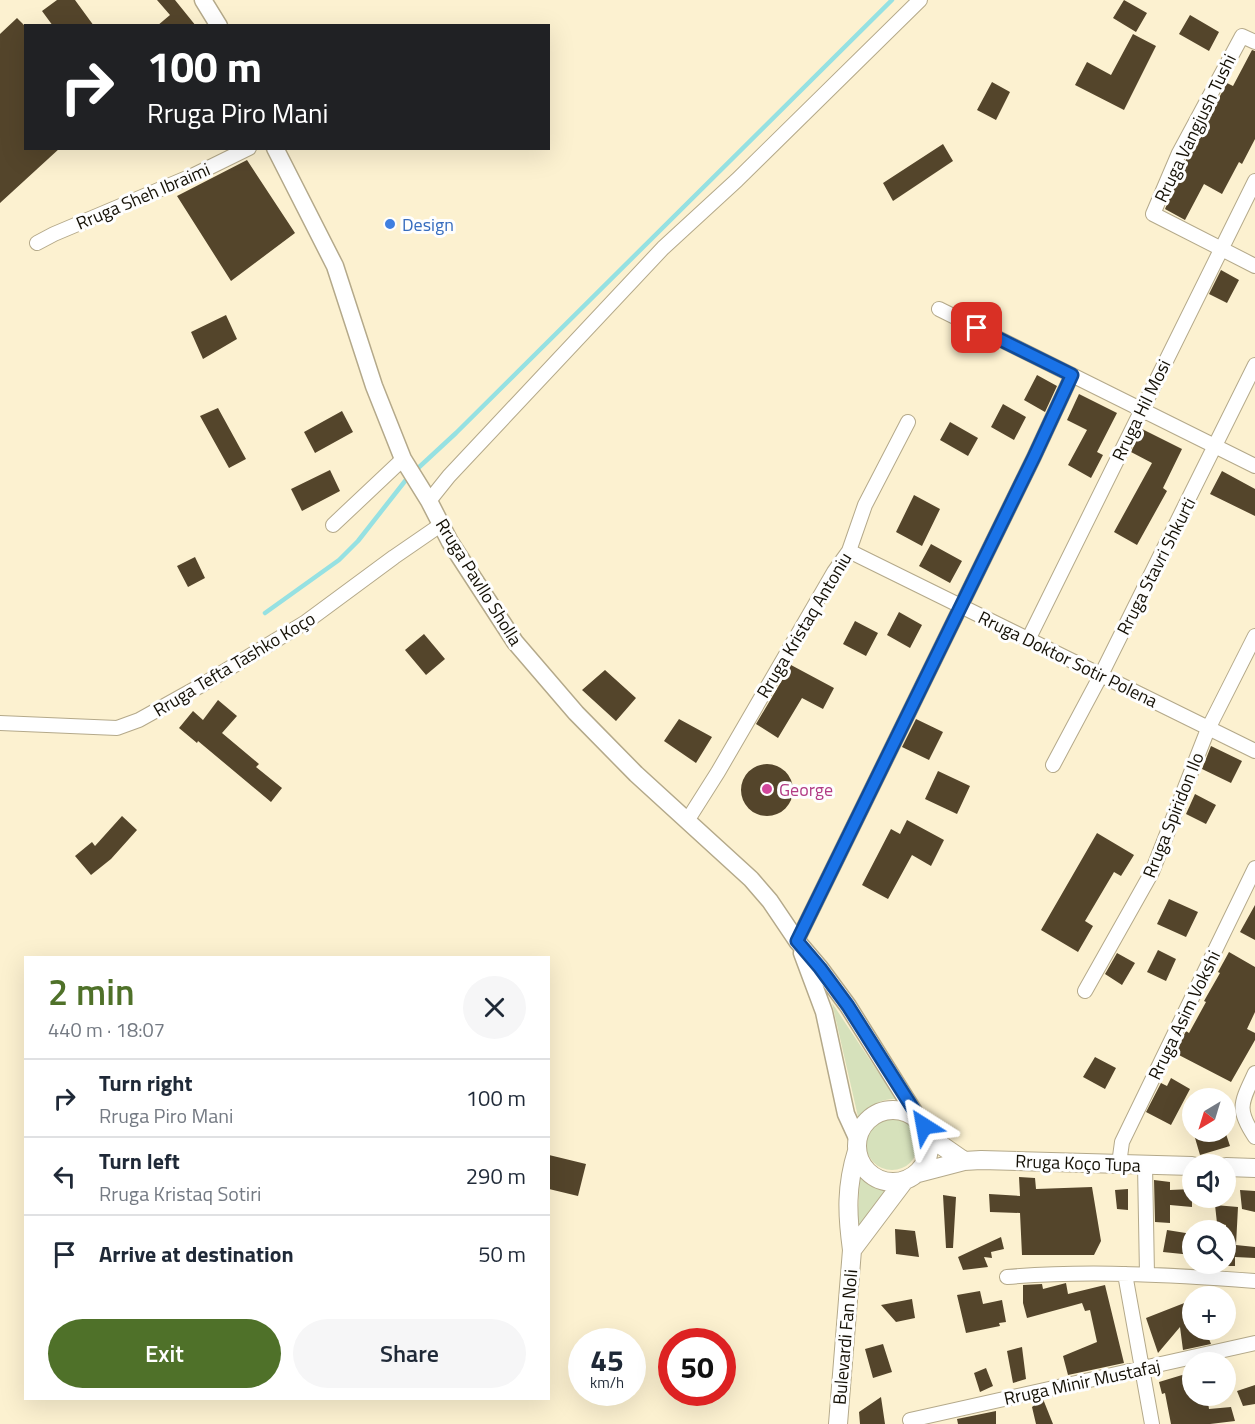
<!DOCTYPE html>
<html lang="en">
<head>
<meta charset="utf-8">
<style>
  :root { --surface:#fff; --page:#f6f6f7; --text:#1f2937; --muted:#747a83; --line:#e0e1e3; --accent:#4f7129 }
  body { margin:0; font-family:"Titillium Web",sans-serif; background:var(--page); color:var(--text); height:100vh; display:flex; flex-direction:column; font-size:22px; white-space:nowrap }
  * { box-sizing:border-box; margin:0 }
  p { font-size:20px; color:var(--muted) }
  .icon { flex:none; width:33px; height:33px; fill:none; stroke:currentColor; stroke-width:2; stroke-linecap:round; stroke-linejoin:round }
  .map { position:relative; flex:1; overflow:hidden }
  .side { position:absolute; left:24px; top:956px; width:526px; height:444px; display:flex; flex-direction:column; background:var(--surface); border-radius:0px; box-shadow:0 6px 24px #0002 }
  .side>* { flex:none }
  .guide { position:absolute; left:24px; top:24px; width:526px; height:126px; border-radius:0px; box-shadow:0 6px 24px #0002; background:#202124; color:#fff; overflow:hidden }
  .needle { width:39px; rotate:218deg }
  .buttons { position:absolute; left:1182px; top:1088px; display:grid; gap:12px }
  .buttons a { display:grid; place-items:center; width:54px; height:54px; border-radius:50%; background:var(--surface); box-shadow:0 6px 24px #0002; font-size:30px }
  .speed { position:absolute; left:568px; top:1328px; display:flex; gap:12px; font-size:30px; font-weight:700; text-align:center }
  .speed>* { display:grid; place-content:center; width:78px; height:78px; border-radius:50%; background:var(--surface); box-shadow:0 6px 24px #0002; line-height:1 }
  .speed small { font-size:15px; font-weight:400 }
  .speed .limit { border:9px solid #d22; background:#fff; color:#111 }
  .pin { position:absolute; display:grid; place-items:center; width:51px; height:51px; color:#fff; margin:-26px; border-radius:12px; box-shadow:0 3px 9px #0006 }
  .me { position:absolute; width:66px; margin:-33px; rotate:326deg; stroke-linejoin:round; filter:drop-shadow(0 0 4px #0008) }
  .turn { display:flex; align-items:center; gap:21px; height:126px; padding:0 24px; font-size:27px }
  .turn .icon { width:78px; height:78px; stroke-width:2.5 }
  .turn b { display:block; font-size:42px; line-height:51px }
  .round { display:grid; place-items:center; flex:none; width:63px; height:63px; border-radius:32px; background:var(--page) }
  .overview { display:flex; align-items:center; justify-content:space-between; height:102px; padding:0 24px }
  h1 { font-size:36px; font-weight:600; line-height:45px; color:var(--accent) }
  .button { display:flex; gap:12px; margin-top:auto; padding:12px 24px }
  .button a { flex:1; height:69px; border-radius:36px; background:var(--accent); color:#fff; font-size:24px; font-weight:600; line-height:69px; text-align:center }
  .button a+a { background:var(--page); color:var(--text) }
  ul { padding:0; list-style:none }
  li { display:flex; align-items:center; gap:18px; height:78px; padding:0 24px; border-top:2px solid var(--line) }
  li div { flex:1 }
  li b { display:block; font-size:22px }
  li em { font-style:normal }
  .map>svg:first-child { display:block }
  .green { fill:#d6e1bb }
  .lines { fill:none; stroke-linecap:round; stroke-linejoin:round }
  .stream { stroke:#96e1e2; stroke-width:4.5 }
  .building { fill:#54452b }
  .minor-casing { stroke:#b4a98a; stroke-width:16 }
  .tertiary-casing { stroke:#b4a98a; stroke-width:19 }
  .secondary-casing { stroke:#b4a98a; stroke-width:20 }
  .minor { stroke:#fff; stroke-width:14 }
  .tertiary { stroke:#fff; stroke-width:16 }
  .secondary { stroke:#fff; stroke-width:18 }
  .route-casing { stroke:#114b97; stroke-width:15 }
  .route { stroke:#1a73e8; stroke-width:10 }
  .shop-dot { fill:#3f7fe0; stroke:#fefefe; stroke-width:2 }
  .hotel-dot { fill:#d1479c; stroke:#fefefe; stroke-width:2 }
  .labels { text-anchor:middle; dominant-baseline:central; stroke-width:6; stroke-linejoin:round; paint-order:stroke }
  .street-label { font-size:18px; fill:#141005; stroke:#fefefe }
  .shop-label { font-size:18px; fill:#366cbe; stroke:#fefefe; text-anchor:start }
  .hotel-label { font-size:18px; fill:#b23c85; stroke:#fefefe; text-anchor:start }
</style>
</head>
<body>
<div class="map">
<svg width="1255" height="1424" viewBox="0 0 1255 1424">
  <rect width="100%" height="100%" fill="#fcf1d0"/>
  <!-- green -->
  <path class="green" d="M 832,1003 L 896,1099 C 878,1099 870,1106 859,1121 Z
    M866 1144a26 26 0 1 1 52 0a26 26 0 1 1-52 0Z
    M 860,1176 L 876,1186 L 890,1187 L 857,1231 Z"/>
  <g class="lines">
    <!-- stream -->
    <path class="stream" d="M 416,470 L 456,433 L 892,0
      M 265,613 L 339,560 L 358,541 L 409,476"/>
  </g>
  <!-- building -->
  <path class="building" d="M 57,0 L 75,0 L 94,26 L 53,26 L 42,11 Z
    M 157,0 L 175,0 L 196,26 L 157,26 L 170,15 Z
    M 1124,0 L 1147,13 L 1136,32 L 1113,18 Z
    M 1190,15 L 1219,32 L 1209,51 L 1179,34 Z
    M 17,18 L 26,27 L 26,148 L 60,148 L 0,203 L 0,34 Z
    M 1133,34 L 1156,46 L 1124,110 L 1075,85 L 1087,62 L 1111,75 Z
    M 1252,50 L 1255,51 L 1255,139 L 1242,164 L 1239,162 L 1222,194 L 1204,184 L 1185,220 L 1165,209 L 1187,157 L 1227,83 L 1233,86 Z
    M 992,82 L 1010,92 L 996,120 L 977,110 Z
    M 943,144 L 953,161 L 893,201 L 883,183 Z
    M 247,160 L 295,233 L 231,281 L 177,196 Z
    M 1221,270 L 1239,280 L 1227,303 L 1209,294 Z
    M 226,315 L 237,339 L 203,359 L 191,332 Z
    M 1037,375 L 1057,386 L 1045,412 L 1024,400 Z
    M 1079,394 L 1117,413 L 1097,452 L 1103,455 L 1091,478 L 1068,465 L 1087,430 L 1067,420 Z
    M 1003,404 L 1026,417 L 1014,440 L 991,427 Z
    M 218,408 L 246,459 L 229,468 L 200,416 Z
    M 342,411 L 353,432 L 315,453 L 304,432 Z
    M 950,422 L 978,438 L 968,456 L 940,440 Z
    M 1142,429 L 1182,449 L 1163,488 L 1167,491 L 1137,545 L 1114,532 L 1152,463 L 1131,452 Z
    M 330,470 L 340,491 L 302,511 L 291,489 Z
    M 1222,471 L 1255,489 L 1255,516 L 1210,494 Z
    M 914,495 L 940,509 L 922,546 L 896,532 Z
    M 931,544 L 962,561 L 950,583 L 919,566 Z
    M 195,557 L 205,578 L 188,587 L 177,566 Z
    M 899,612 L 922,625 L 910,648 L 887,635 Z
    M 855,621 L 878,633 L 866,656 L 843,644 Z
    M 424,634 L 445,659 L 426,675 L 405,650 Z
    M 791,665 L 834,688 L 823,709 L 802,698 L 778,738 L 756,724 Z
    M 605,670 L 636,698 L 616,721 L 582,690 Z
    M 218,700 L 237,716 L 222,733 L 259,764 L 256,767 L 282,788 L 271,802 L 198,741 L 197,743 L 179,728 L 193,711 L 203,720 Z
    M 679,719 L 712,737 L 696,763 L 664,741 Z
    M 916,719 L 943,732 L 929,760 L 902,747 Z
    M 1211,746 L 1242,761 L 1231,783 L 1202,769 Z
    M741 790a26 26 0 1 1 52 0a26 26 0 1 1-52 0Z
    M 938,771 L 970,786 L 957,814 L 925,799 Z
    M 1195,794 L 1216,805 L 1206,824 L 1186,814 Z
    M 122,816 L 137,830 L 111,859 L 91,875 L 75,856 L 92,842 L 95,846 Z
    M 907,820 L 944,840 L 931,866 L 912,855 L 888,899 L 862,885 L 891,829 L 900,834 Z
    M 1097,833 L 1134,855 L 1121,876 L 1114,872 L 1085,921 L 1093,926 L 1078,952 L 1041,930 Z
    M 1169,899 L 1198,912 L 1186,937 L 1157,924 Z
    M 1255,905 L 1255,940 L 1240,932 Z
    M 1158,950 L 1176,959 L 1166,981 L 1147,972 Z
    M 1229,952 L 1255,967 L 1255,1012 L 1247,1029 L 1255,1033 L 1255,1040 L 1231,1082 L 1175,1053 L 1186,1031 L 1189,1033 L 1206,1002 L 1204,1001 L 1220,973 L 1218,972 Z
    M 1117,953 L 1135,963 L 1122,985 L 1105,974 Z
    M 1095,1057 L 1116,1068 L 1105,1089 L 1083,1077 Z
    M 1171,1078 L 1190,1089 L 1171,1125 L 1146,1112 L 1161,1083 L 1167,1086 Z
    M 1193,1131 L 1225,1131 L 1230,1146 L 1200,1155 Z
    M 549,1155 L 586,1164 L 578,1196 L 549,1189 Z
    M 1019,1177 L 1035,1178 L 1036,1189 L 1092,1187 L 1101,1241 L 1094,1255 L 1022,1255 L 1020,1213 L 990,1212 L 989,1194 L 1020,1196 Z
    M 1154,1180 L 1170,1182 L 1170,1190 L 1192,1189 L 1192,1207 L 1170,1205 L 1170,1223 L 1155,1222 Z
    M 1128,1189 L 1128,1210 L 1117,1209 L 1115,1190 Z
    M 1240,1190 L 1255,1191 L 1255,1212 L 1242,1209 Z
    M 943,1195 L 956,1197 L 953,1248 L 946,1248 Z
    M 1215,1205 L 1238,1207 L 1236,1245 L 1255,1247 L 1255,1258 L 1235,1257 L 1235,1266 L 1226,1266 L 1226,1225 L 1217,1223 Z
    M 895,1229 L 915,1231 L 919,1257 L 896,1254 Z
    M 1167,1230 L 1192,1234 L 1192,1255 L 1163,1252 Z
    M 1001,1237 L 1004,1249 L 991,1252 L 992,1258 L 984,1257 L 988,1267 L 963,1270 L 958,1257 Z
    M 1066,1283 L 1068,1294 L 1105,1285 L 1124,1363 L 1068,1375 L 1063,1356 L 1097,1342 L 1090,1310 L 1085,1311 L 1082,1303 L 1027,1318 L 1023,1303 L 1023,1285 L 1042,1284 L 1043,1289 Z
    M 980,1291 L 983,1304 L 1002,1300 L 1006,1322 L 999,1323 L 1000,1326 L 966,1333 L 957,1295 Z
    M 912,1299 L 915,1318 L 896,1322 L 881,1305 Z
    M 1192,1300 L 1192,1329 L 1205,1329 L 1211,1344 L 1183,1350 L 1180,1327 L 1158,1353 L 1146,1318 Z
    M 883,1344 L 892,1372 L 873,1378 L 865,1349 Z
    M 1022,1347 L 1026,1379 L 1013,1383 L 1007,1351 Z
    M 986,1368 L 993,1386 L 980,1392 L 974,1373 Z
    M 1192,1372 L 1192,1397 L 1207,1396 L 1209,1409 L 1231,1407 L 1235,1421 L 1210,1424 L 1171,1424 L 1165,1393 L 1162,1394 L 1159,1382 Z
    M 1255,1385 L 1255,1404 L 1243,1406 L 1237,1391 Z
    M 881,1397 L 885,1424 L 860,1424 L 859,1412 Z
    M 1043,1399 L 1053,1424 L 1036,1424 L 1032,1407 Z
    M 996,1411 L 996,1424 L 958,1424 L 957,1419 Z"/>
  <g class="lines">
    <defs>
      <path id="minor" d="M 1255,42 L 1242,36 L 1179,153 L 1153,214 L 1255,266
        M 37,243 L 54,234 L 194,175 L 249,148
        M 939,309 L 1255,466
        M 429,501 L 449,476 L 663,248 L 737,180 L 920,0
        M 333,525 L 403,459
        M 849,551 L 1255,751
        M 1028,640 L 1255,181
        M 0,723 L 117,728 L 139,720 L 200,686 L 306,622 L 394,557 L 442,524
        M 1053,765 L 1101,675 L 1255,365
        M 687,821 L 718,772 L 834,572 L 849,551 L 865,505 L 908,422
        M 797,941 L 1034,457 L 1072,375
        M 1085,991 L 1152,872 L 1208,729 L 1255,636
        M 1255,1073 C 1241,1103 1236,1109 1255,1137
        M 1119,1164 L 1122,1142 L 1255,868
        M 1145,1165 L 1147,1274
        M 1125,1274 L 1152,1424
        M 1007,1277 C 1090,1270 1172,1275 1255,1281
        M 910,1420 L 1255,1343"/>
      <path id="tertiary" d="M 203,0 L 219,26
        M 275,148 L 335,266 L 374,386 L 403,459 L 429,501 L 450,542 L 515,642 L 576,713 L 636,774 L 751,879 L 770,901 L 797,941 L 820,968 L 848,1006 L 918,1118
        M 802,953 L 824,1012 L 846,1114 L 857,1138"/>
      <path id="secondary" d="M857 1146a36 36 0 1 1 72 0a36 36 0 1 1-72 0Z
        M 928,1136 L 964,1161
        M 1226,1167 L 1255,1168
        M 918,1173 L 964,1161 L 981,1160 L 1192,1166
        M 852,1250 L 904,1181
        M 838,1424 L 852,1250 C 847,1214 846,1186 857,1151"/>
    </defs>
    <!-- minor casing -->
    <use href="#minor" class="minor-casing"/>
    <!-- tertiary casing -->
    <use href="#tertiary" class="tertiary-casing"/>
    <!-- secondary casing -->
    <use href="#secondary" class="secondary-casing"/>
    <!-- minor -->
    <use href="#minor" class="minor"/>
    <!-- tertiary -->
    <use href="#tertiary" class="tertiary"/>
    <!-- secondary -->
    <use href="#secondary" class="secondary"/>
  </g>
  <g class="lines">
    <defs>
      <path id="route" d="M 924,1126 L 848,1006 L 820,968 L 797,941 L 1034,457 L 1072,375 L 977,328"/>
    </defs>
    <!-- route casing -->
    <use href="#route" class="route-casing"/>
    <!-- route -->
    <use href="#route" class="route"/>
  </g>
  <!-- markers -->
  <circle class="shop-dot" cx="390" cy="224" r="6"/>
  <circle class="hotel-dot" cx="767" cy="789" r="6"/>
  <g class="labels">
    <!-- street labels -->
    <g class="street-label">
      <text transform="translate(1195 128) rotate(-64)">Rruga Vangjush Tushi</text>
      <text transform="translate(143 196) rotate(-23)">Rruga Sheh Ibraimi</text>
      <text transform="translate(1141 410) rotate(-64)">Rruga Hil Mosi</text>
      <text transform="translate(1156 566) rotate(-63)">Rruga Stavri Shkurti</text>
      <text transform="translate(479 582) rotate(58)">Rruga Pavllo Sholla</text>
      <text transform="translate(804 625) rotate(-59)">Rruga Kristaq Antoniu</text>
      <text transform="translate(1068 659) rotate(26)">Rruga Doktor Sotir Polena</text>
      <text transform="translate(234 664) rotate(-31)">Rruga Tefta Tashko Koço</text>
      <text transform="translate(1173 815) rotate(-68)">Rruga Spiridon Ilo</text>
      <text transform="translate(1184 1015) rotate(-64)">Rruga Asim Vokshi</text>
      <text transform="translate(1078 1163) rotate(2)">Rruga Koço Tupa</text>
      <text transform="translate(845 1337) rotate(-85)">Bulevardi Fan Noli</text>
      <text transform="translate(1082 1382) rotate(-12)">Rruga Minir Mustafaj</text>
    </g>
    <!-- shop labels -->
    <g class="shop-label">
      <text x="402" y="224">Design</text>
    </g>
    <!-- hotel labels -->
    <g class="hotel-label">
      <text x="779" y="789">George</text>
    </g>
  </g>
</svg>
<div class="buttons">
<a><svg class="needle" viewBox="-14 -14 28 28"><path d="M0-13l5 13h-10z" fill="#e53935"/><path d="M0 13l5-13h-10z" fill="#747a83"/></svg></a>
<a><svg class="icon" aria-label="sound" viewBox="0 0 24 24"><path d="M4 9h4l5-4v14l-5-4H4zM17 9q2 3 0 6"/></svg></a>
<a><svg class="icon" aria-label="search" viewBox="0 0 24 24"><circle cx="10" cy="10" r="6"/><path d="M15 15l6 6"/></svg></a>
<a>+</a>
<a>−</a>
</div>
<div class="speed"><div>45<small>km/h</small></div><div class="limit">50</div></div>
<div class="pin" style="left:977px;top:328px;background:#d93025"><svg class="icon" aria-label="arrive" viewBox="0 0 24 24"><path d="M6 21V4h12l-3 4 3 4H6"/></svg></div>
<svg class="me" style="left:924px;top:1126px" viewBox="-20 -20 40 40"><path d="M0-17L14 15 0 8-14 15z" fill="#1a73e8" stroke="#fff" stroke-width="4"/></svg>
<div class="guide">
<div class="turn"><svg class="icon" aria-label="right" viewBox="0 0 24 24"><path d="M7 20v-9h11M14 6l5 5-5 5"/></svg><div><b>100 m</b>Rruga Piro Mani</div></div>
</div>
<section class="side">
<div class="overview"><div><h1>2 min</h1><p>440 m · 18:07</p></div><a class="round"><svg class="icon" aria-label="close" viewBox="0 0 24 24"><path d="M6 6l12 12M18 6L6 18"/></svg></a></div>
<ul>
<li><svg class="icon" aria-label="right" viewBox="0 0 24 24"><path d="M7 20v-9h11M14 6l5 5-5 5"/></svg><div><b>Turn right</b><p>Rruga Piro Mani</p></div><em>100 m</em></li>
<li><svg class="icon" aria-label="left" viewBox="0 0 24 24"><path d="M17 20v-9H6M10 6l-5 5 5 5"/></svg><div><b>Turn left</b><p>Rruga Kristaq Sotiri</p></div><em>290 m</em></li>
<li><svg class="icon" aria-label="arrive" viewBox="0 0 24 24"><path d="M6 21V4h12l-3 4 3 4H6"/></svg><div><b>Arrive at destination</b></div><em>50 m</em></li>
</ul>
<div class="button"><a>Exit</a><a>Share</a></div>
</section>
</div>
</body>
</html>
